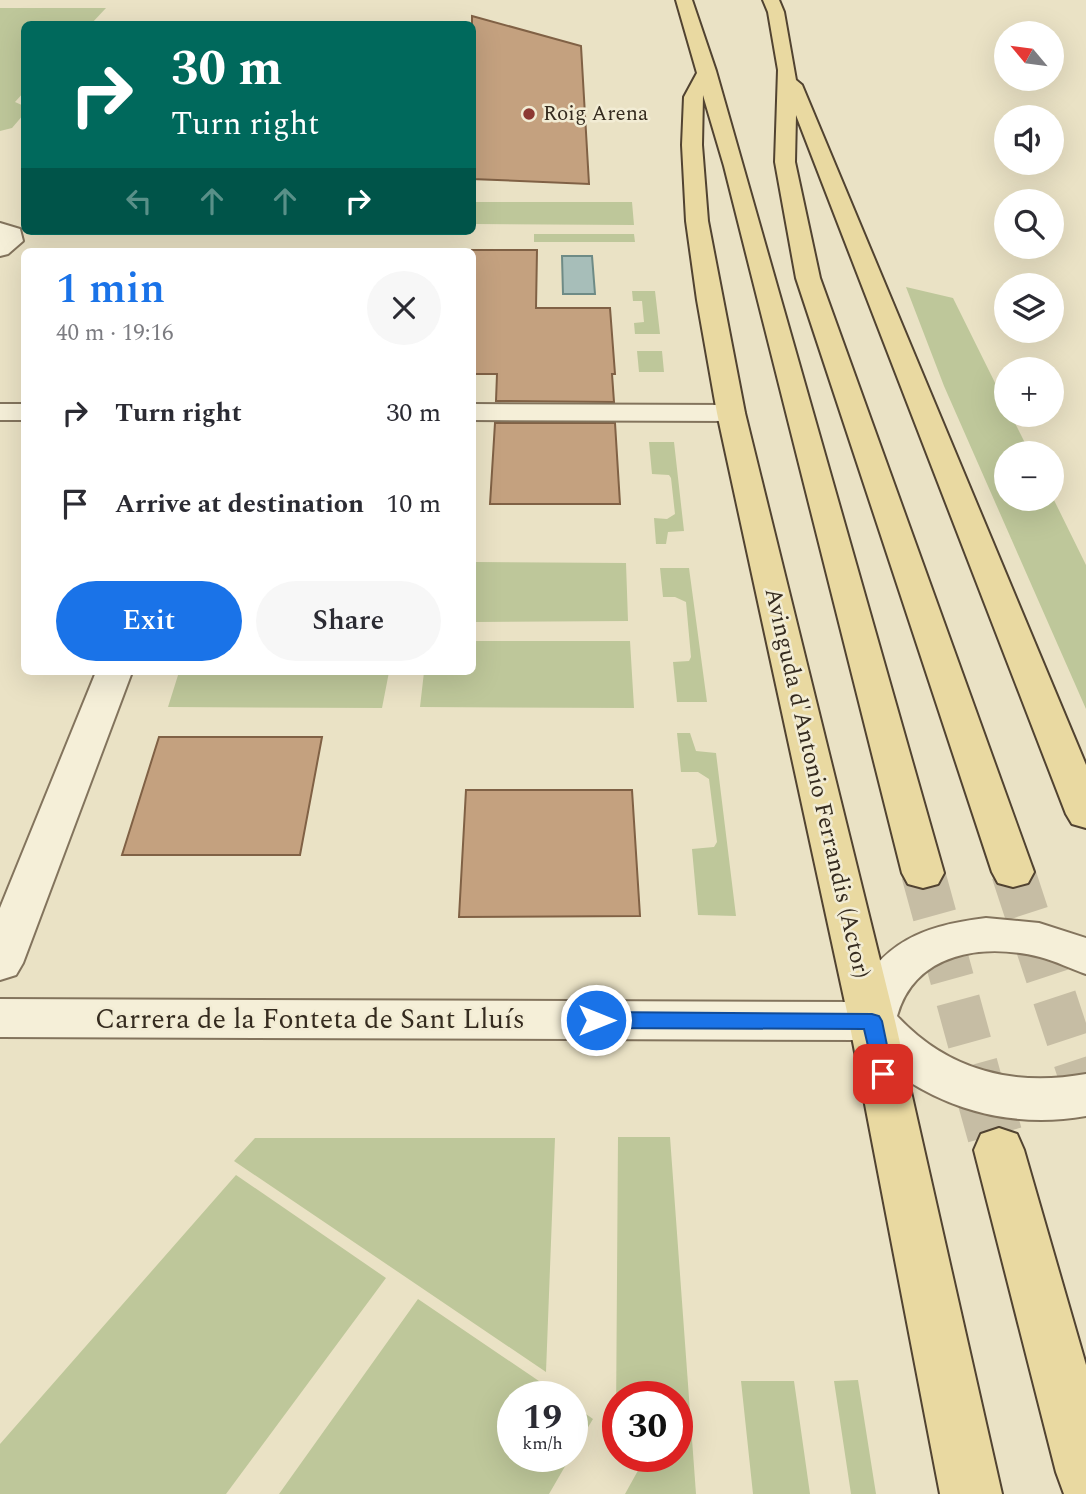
<!DOCTYPE html>
<html lang="en">
<head>
<meta charset="utf-8">
<style>
  :root { --surface:#fff; --page:#f7f7f7; --text:#2b2b33; --muted:#7c7c81; --accent:#1a73e8 }
  body { margin:0; font-family:Spectral,serif; background:var(--page); color:var(--text); height:100vh; display:flex; flex-direction:column; font-size:26px; white-space:nowrap }
  * { box-sizing:border-box; margin:0 }
  p { font-size:23px; color:var(--muted) }
  .icon { flex:none; width:38px; height:38px; fill:none; stroke:currentColor; stroke-width:2; stroke-linecap:round; stroke-linejoin:round }
  .map { position:relative; flex:1; overflow:hidden }
  .panel { position:absolute; left:21px; top:248px; width:455px; height:427px; display:flex; flex-direction:column; background:var(--surface); border-radius:10px; box-shadow:0 7px 28px #0002 }
  .panel>* { flex:none }
  .banner { position:absolute; left:21px; top:21px; width:455px; height:214px; border-radius:10px; box-shadow:0 7px 28px #0002; background:#00695c; color:#fff; overflow:hidden }
  .needle { width:46px; rotate:299deg }
  .fabs { position:absolute; left:994px; top:21px; display:grid; gap:14px }
  .fabs a { display:grid; place-items:center; width:70px; height:70px; border-radius:50%; background:var(--surface); box-shadow:0 7px 28px #0002; font-size:35px }
  .speed { position:absolute; left:497px; top:1381px; display:flex; gap:14px; font-size:35px; font-weight:700; text-align:center }
  .speed>* { display:grid; place-content:center; width:91px; height:91px; border-radius:50%; background:var(--surface); box-shadow:0 7px 28px #0002; line-height:1 }
  .speed small { font-size:18px; font-weight:400 }
  .speed .limit { border:10px solid #d22; background:#fff; color:#111 }
  .pin { position:absolute; display:grid; place-items:center; width:60px; height:60px; color:#fff; margin:-30px; border-radius:14px; box-shadow:0 4px 10px #0006 }
  .me { position:absolute; width:77px; margin:-38px; rotate:90deg; stroke-linejoin:round; filter:drop-shadow(0 0 5px #0008) }
  .turn { display:flex; align-items:center; gap:24px; height:147px; padding:0 35px; font-size:32px }
  .turn .icon { width:91px; height:91px; stroke-width:2.5 }
  .turn b { display:block; font-size:49px; line-height:60px }
  .lanes { display:flex; align-items:center; height:66px; padding:0 35px; background:#0003; justify-content:center; gap:35px; direction:ltr }
  .lanes .off { opacity:.35 }
  .round { display:grid; place-items:center; flex:none; width:74px; height:74px; border-radius:37px; background:var(--page) }
  .overview { display:flex; align-items:center; justify-content:space-between; height:119px; padding:0 35px }
  h1 { font-size:42px; font-weight:600; line-height:52px; color:var(--accent) }
  .primary-button { display:flex; gap:14px; margin-top:auto; padding:14px 35px }
  .primary-button a { flex:1; height:80px; border-radius:42px; background:var(--accent); color:#fff; font-size:28px; font-weight:600; line-height:80px; text-align:center }
  .primary-button a+a { background:var(--page); color:var(--text) }
  ul { padding:0; list-style:none }
  li { display:flex; align-items:center; gap:21px; height:91px; padding:0 35px }
  li div { flex:1 }
  li b { display:block; font-size:26px }
  li em { font-style:normal }
  .map>svg:first-child { display:block }
  .green { fill:#bec79a }
  .water { fill:#a7beb9; stroke:#6e8b86; stroke-width:2 }
  .building { fill:#c4a17f; stroke:#806145; stroke-width:2 }
  .lines { fill:none; stroke-linecap:round; stroke-linejoin:round }
  .primary-tunnel-far1 { stroke:#c6bda4; stroke-width:44; stroke-dasharray:44 22; stroke-linecap:butt }
  .primary-tunnel { stroke:#c6bda4; stroke-width:55; stroke-dasharray:55 27; stroke-linecap:butt }
  .street-casing { stroke:#83745d; stroke-width:4 }
  .primary-casing { stroke:#514331; stroke-width:4 }
  .street { fill:#f5efd8; fill-rule:evenodd }
  .primary { fill:#e9d9a1; fill-rule:evenodd }
  .route { fill:#1a73e8; stroke:#114b97; stroke-width:2 }
  .poi-dot { fill:#8d3933; stroke:#f2ecd4; stroke-width:2.5 }
  .labels { text-anchor:middle; dominant-baseline:central; stroke-width:5; stroke-linejoin:round; paint-order:stroke }
  .far-poi-label { font-size:21px; fill:#352b1f; stroke:#f2ecd4; text-anchor:start }
  .street-label { font-size:24px; fill:#352b1f; stroke:#f2ecd4 }
  .near-street-label { font-size:28px; fill:#352b1f; stroke:#f2ecd4 }
</style>
</head>
<body>
<div class="map">
<svg width="1086" height="1494" viewBox="0 0 1086 1494">
  <rect width="100%" height="100%" fill="#eae2c5"/>
  <!-- green -->
  <path class="green" d="M 0,8 L 106,8 L 91,24 L 24,24 L 24,92 L 15,102 L 24,106 L 24,114 L 12,128 L 0,131 Z
    M 473,202 L 632,202 L 634,225 L 473,224 Z
    M 534,234 L 634,234 L 635,242 L 534,242 Z
    M 906,287 L 953,298 L 1006,405 L 1006,415 L 1011,415 L 1030,453 L 1006,453 L 1006,499 L 1052,499 L 1052,496 L 1086,565 L 1086,709 L 944,386 Z
    M 632,291 L 655,291 L 660,334 L 635,334 L 634,323 L 644,322 L 642,301 L 633,301 Z
    M 637,351 L 662,351 L 664,372 L 639,372 Z
    M 649,442 L 674,442 L 684,531 L 668,532 L 666,544 L 656,544 L 654,518 L 667,519 L 675,514 L 671,478 L 669,475 L 652,474 Z
    M 473,562 L 626,563 L 628,621 L 475,622 L 472,620 Z
    M 660,568 L 689,568 L 707,702 L 677,702 L 673,662 L 689,661 L 691,657 L 686,602 L 675,597 L 663,597 Z
    M 474,641 L 630,641 L 634,708 L 420,707 L 424,672 L 472,672 Z
    M 179,672 L 389,672 L 382,708 L 168,707 Z
    M 677,733 L 690,733 L 696,751 L 716,753 L 736,916 L 698,915 L 692,849 L 714,847 L 717,842 L 709,779 L 698,772 L 681,772 Z
    M 618,1137 L 670,1137 L 696,1494 L 625,1494 L 646,1456 L 677,1456 L 677,1396 L 618,1396 L 616,1420 Z
    M 255,1138 L 555,1138 L 546,1372 L 234,1161 Z
    M 236,1175 L 386,1278 L 226,1494 L 0,1494 L 0,1444 Z
    M 418,1299 L 561,1396 L 513,1396 L 513,1456 L 571,1456 L 549,1494 L 279,1494 Z
    M 858,1380 L 876,1494 L 851,1494 L 834,1381 Z
    M 741,1381 L 794,1381 L 810,1494 L 753,1494 Z
    M 572,1404 L 593,1419 L 572,1454 Z"/>
  <!-- water -->
  <path class="water" d="M 562,256 L 592,256 L 595,294 L 563,294 Z"/>
  <!-- building -->
  <path class="building" d="M 472,16 L 581,46 L 589,184 L 472,179 Z
    M 472,250 L 537,250 L 536,308 L 610,308 L 615,374 L 612,374 L 614,402 L 496,401 L 497,374 L 472,374 Z
    M 495,423 L 615,423 L 620,504 L 490,504 Z
    M 159,737 L 322,737 L 300,855 L 122,855 Z
    M 466,790 L 632,790 L 640,916 L 459,917 Z"/>
  <g class="lines">
    <!-- primary-tunnel-far1 -->
    <path class="primary-tunnel-far1" d="M 1013,872 L 1083,1084
      M 923,873 L 981,1084"/>
    <!-- primary-tunnel -->
    <path class="primary-tunnel" d="M 980,1082 L 999,1150
      M 1083,1082 L 1086,1092"/>
    <defs>
      <path id="street" d="M 0,223 L 20,229 L 23,241 L 8,254 L 0,256 Z
        M 0,404 L 24,404 L 24,420 L 0,420 Z
        M 472,404 L 731,405 L 741,407 L 745,413 L 741,419 L 731,421 L 472,420 Z
        M 96,672 L 132,672 L 23,963 L 16,975 L 0,980 L 0,908 Z
        M 986,918 L 1039,923 L 1086,938 L 1086,974 C 1071,969 1056,961 1040,957 C 983,943 915,952 897,1016 C 948,1071 1014,1087 1086,1074 L 1086,1116 C 1002,1131 917,1103 860,1040 L 0,1037 L 0,999 L 855,1002 C 878,942 926,925 986,918 Z"/>
      <path id="primary" d="M 676,0 L 692,0 L 716,71 L 944,873 L 938,884 L 923,888 L 908,884 L 902,873 L 724,166 L 703,95 L 702,145 L 708,221 L 745,413 L 895,1021 L 1002,1494 L 940,1494 L 849,1021 L 717,413 L 697,300 L 686,221 L 682,145 L 684,97 L 697,73 Z
        M 763,0 L 779,0 L 784,12 L 796,80 L 802,85 L 1086,765 L 1086,828 L 1072,824 L 1066,814 L 796,115 L 795,162 L 820,278 L 1034,872 L 1028,883 L 1013,887 L 998,883 L 992,872 L 796,278 L 775,162 L 778,70 L 768,12 Z
        M 999,1128 L 1017,1134 L 1024,1150 L 1086,1365 L 1086,1494 L 1064,1494 L 1056,1472 L 974,1150 L 981,1134 Z"/>
    </defs>
    <!-- street casing -->
    <use href="#street" class="street-casing"/>
    <!-- primary casing -->
    <use href="#primary" class="primary-casing"/>
    <!-- street -->
    <use href="#street" class="street"/>
    <!-- primary -->
    <use href="#primary" class="primary"/>
  </g>
  <!-- route -->
  <path class="route" d="M 596,1012 L 872,1014 L 879,1016 L 882,1021 L 893,1074 L 890,1080 L 883,1082 L 876,1080 L 864,1029 L 596,1028 L 589,1025 L 587,1020 L 589,1014 Z"/>
  <!-- markers -->
  <circle class="poi-dot" cx="529" cy="114" r="7"/>
  <g class="labels">
    <!-- far-poi labels -->
    <g class="far-poi-label">
      <text x="543" y="114">Roig Arena</text>
    </g>
    <!-- street labels -->
    <g class="street-label">
      <text transform="translate(817 783) rotate(77)">Avinguda d'Antonio Ferrandis (Actor)</text>
    </g>
    <!-- near-street labels -->
    <g class="near-street-label">
      <text x="310" y="1019">Carrera de la Fonteta de Sant Lluís</text>
    </g>
  </g>
</svg>
<div class="fabs">
<a><svg class="needle" viewBox="-14 -14 28 28"><path d="M0-13l5 13h-10z" fill="#e53935"/><path d="M0 13l5-13h-10z" fill="#7c7c81"/></svg></a>
<a><svg class="icon" aria-label="sound" viewBox="0 0 24 24"><path d="M4 9h4l5-4v14l-5-4H4zM17 9q2 3 0 6"/></svg></a>
<a><svg class="icon" aria-label="search" viewBox="0 0 24 24"><circle cx="10" cy="10" r="6"/><path d="M15 15l6 6"/></svg></a>
<a><svg class="icon" aria-label="layers" viewBox="0 0 24 24"><path d="M12 4l9 5-9 5-9-5zM3 14l9 5 9-5"/></svg></a>
<a>+</a>
<a>−</a>
</div>
<div class="speed"><div>19<small>km/h</small></div><div class="limit">30</div></div>
<div class="pin" style="left:883px;top:1074px;background:#d93025"><svg class="icon" aria-label="arrive" viewBox="0 0 24 24"><path d="M6 21V4h12l-3 4 3 4H6"/></svg></div>
<svg class="me" style="left:596px;top:1020px" viewBox="-20 -20 40 40"><circle r="17" fill="#1a73e8" stroke="#fff" stroke-width="3"/><path d="M0-11L8 9 0 5-8 9z" fill="#fff"/></svg>
<div class="banner">
<div class="turn"><svg class="icon" aria-label="right" viewBox="0 0 24 24"><path d="M7 20v-9h11M14 6l5 5-5 5"/></svg><div><b>30 m</b>Turn right</div></div>
<div class="lanes"><svg class="icon off" aria-label="left" viewBox="0 0 24 24"><path d="M17 20v-9H6M10 6l-5 5 5 5"/></svg><svg class="icon off" aria-label="ahead" viewBox="0 0 24 24"><path d="M12 20V5M6 11l6-6 6 6"/></svg><svg class="icon off" aria-label="ahead" viewBox="0 0 24 24"><path d="M12 20V5M6 11l6-6 6 6"/></svg><svg class="icon" aria-label="right" viewBox="0 0 24 24"><path d="M7 20v-9h11M14 6l5 5-5 5"/></svg></div>
</div>
<section class="panel">
<div class="overview"><div><h1>1 min</h1><p>40 m · 19:16</p></div><a class="round"><svg class="icon" aria-label="close" viewBox="0 0 24 24"><path d="M6 6l12 12M18 6L6 18"/></svg></a></div>
<ul>
<li><svg class="icon" aria-label="right" viewBox="0 0 24 24"><path d="M7 20v-9h11M14 6l5 5-5 5"/></svg><div><b>Turn right</b></div><em>30 m</em></li>
<li><svg class="icon" aria-label="arrive" viewBox="0 0 24 24"><path d="M6 21V4h12l-3 4 3 4H6"/></svg><div><b>Arrive at destination</b></div><em>10 m</em></li>
</ul>
<div class="primary-button"><a>Exit</a><a>Share</a></div>
</section>
</div>
</body>
</html>
